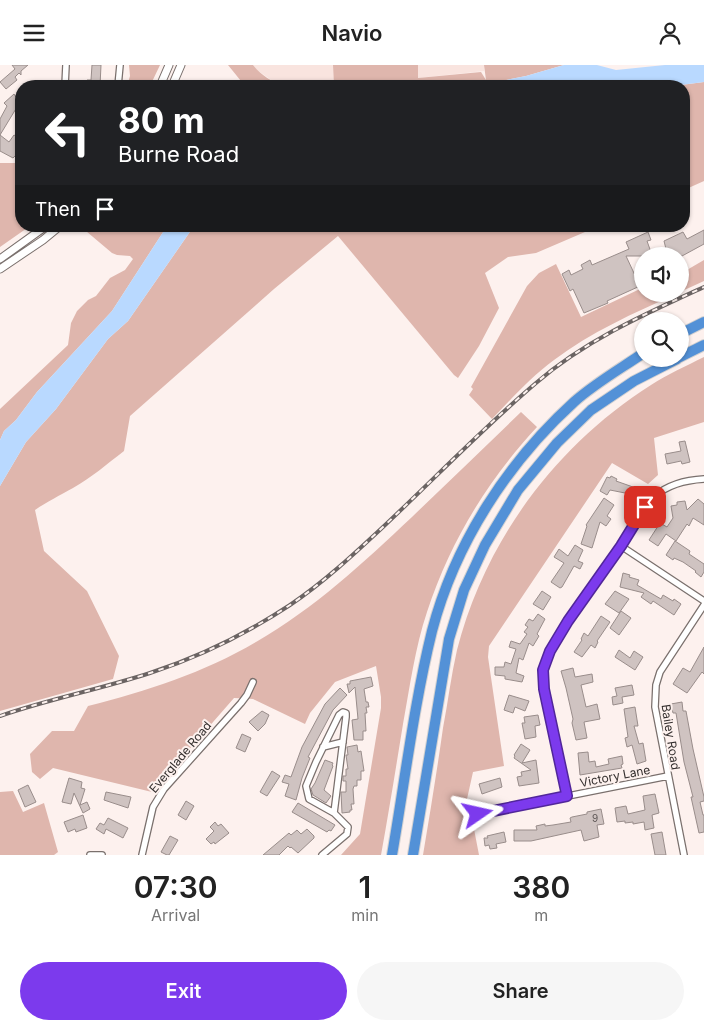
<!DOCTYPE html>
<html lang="en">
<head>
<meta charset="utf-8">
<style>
  :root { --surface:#fff; --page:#f6f6f6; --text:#222; --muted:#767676; --accent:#7c3aed }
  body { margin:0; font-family:Inter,sans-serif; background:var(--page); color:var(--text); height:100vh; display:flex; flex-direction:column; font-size:19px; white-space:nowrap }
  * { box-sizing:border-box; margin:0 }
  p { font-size:16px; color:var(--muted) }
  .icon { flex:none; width:28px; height:28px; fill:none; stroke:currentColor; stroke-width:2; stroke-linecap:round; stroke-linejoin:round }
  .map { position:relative; height:790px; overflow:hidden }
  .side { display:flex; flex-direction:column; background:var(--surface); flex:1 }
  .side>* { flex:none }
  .hud { position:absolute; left:15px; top:15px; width:675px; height:152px; border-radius:20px; box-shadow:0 1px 4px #0004; background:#202124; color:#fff; overflow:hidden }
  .controls { position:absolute; left:634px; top:182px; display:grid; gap:10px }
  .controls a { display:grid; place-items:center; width:55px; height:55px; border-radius:50%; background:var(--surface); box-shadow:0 1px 4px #0004; font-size:25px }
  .pin { position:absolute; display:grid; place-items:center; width:42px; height:42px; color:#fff; margin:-21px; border-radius:10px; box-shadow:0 2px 8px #0006 }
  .me { position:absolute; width:55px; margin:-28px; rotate:79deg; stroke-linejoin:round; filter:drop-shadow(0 0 4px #0008) }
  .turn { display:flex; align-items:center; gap:18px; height:105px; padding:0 20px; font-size:22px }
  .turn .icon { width:65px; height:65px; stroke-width:2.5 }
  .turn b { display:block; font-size:35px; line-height:42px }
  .then { display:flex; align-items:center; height:48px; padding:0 20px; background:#0003; gap:10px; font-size:19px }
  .eta { display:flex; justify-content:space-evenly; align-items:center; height:85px; text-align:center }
  .eta b { font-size:30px; font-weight:600; line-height:35px }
  .button { display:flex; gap:10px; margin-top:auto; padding:10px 20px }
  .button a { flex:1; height:58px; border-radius:30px; background:var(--accent); color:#fff; font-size:20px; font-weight:600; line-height:58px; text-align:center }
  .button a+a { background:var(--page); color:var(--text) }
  header { display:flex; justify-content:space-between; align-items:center; height:65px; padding:0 20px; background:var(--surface); font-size:22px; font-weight:600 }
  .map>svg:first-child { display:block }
  .built { fill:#f9e4df }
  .green { fill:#dfb6ad }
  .water { fill:#b9d9ff }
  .building { fill:#cfc3c1; stroke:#998d8b }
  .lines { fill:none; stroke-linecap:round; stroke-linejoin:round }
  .minor-casing { stroke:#7a706d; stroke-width:8 }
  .tertiary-casing { stroke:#7a706d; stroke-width:9 }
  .motorway-casing { stroke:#d2d1d1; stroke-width:12 }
  .minor { stroke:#fff; stroke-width:5.5 }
  .tertiary { stroke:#fff; stroke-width:7 }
  .motorway { stroke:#5391d7; stroke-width:10 }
  .rail-casing { stroke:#6b6463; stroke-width:4 }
  .rail { stroke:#fdf1ee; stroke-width:2; stroke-dasharray:5.5; stroke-linecap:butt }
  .route-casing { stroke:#51269a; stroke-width:12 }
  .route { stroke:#7c3aed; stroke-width:9 }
  .labels { text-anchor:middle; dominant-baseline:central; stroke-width:4; stroke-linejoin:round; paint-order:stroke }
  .number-label { font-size:10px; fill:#5b5453 }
  .street-label { font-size:12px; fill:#342f2e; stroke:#fdf1ee }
</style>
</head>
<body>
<header><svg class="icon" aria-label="menu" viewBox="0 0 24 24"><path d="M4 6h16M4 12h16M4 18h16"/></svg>Navio<svg class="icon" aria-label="person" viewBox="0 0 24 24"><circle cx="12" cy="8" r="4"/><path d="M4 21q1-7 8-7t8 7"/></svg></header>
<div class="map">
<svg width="704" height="790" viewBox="0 0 704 790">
  <rect width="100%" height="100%" fill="#fdf1ee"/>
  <!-- built -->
  <path class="built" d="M 253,0 L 339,0 L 333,0 L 334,21 L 283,21 L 277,19 L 257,5 Z
    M 418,0 L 484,0 L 484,6 L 418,13 Z"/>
  <!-- green -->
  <path class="green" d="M 129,0 L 160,0 L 150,21 L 127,21 L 130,11 Z
    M 228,0 L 253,0 C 260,9 272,17 283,21 L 245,21 Z
    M 333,0 L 418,0 L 418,13 L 481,7 L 486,15 L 484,0 L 564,0 L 526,11 L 475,21 L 334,21 Z
    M 704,17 L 704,116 L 684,125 L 684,21 L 673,21 Z
    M 0,98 L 21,98 L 21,161 L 30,161 L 0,182 Z
    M 80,161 L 167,161 L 112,246 L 37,327 L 16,355 L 4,366 L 0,375 L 0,344 L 68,280 L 71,258 L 77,246 L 88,235 L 96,231 L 110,213 L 125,205 L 133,194 L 130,191 L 117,190 L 112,188 Z
    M 194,161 L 599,161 L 536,188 L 508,192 L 485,208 L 499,243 L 479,281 L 458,313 L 454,310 L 338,171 L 274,224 L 130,351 L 124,386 C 107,399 91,413 73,423 C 59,431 48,436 35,445 L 44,486 L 87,526 L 119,591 L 113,614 L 0,646 L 0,421 L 26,377 L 56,344 L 108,274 L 128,256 Z
    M 704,195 L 704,216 L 680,227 L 680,209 Z
    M 556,199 L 581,252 L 642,223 L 642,229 L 676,229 C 634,248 591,267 554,295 C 531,312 512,333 492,354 L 469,330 L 473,324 L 471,322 L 527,221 L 539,208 Z
    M 704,292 L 704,357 L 654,373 L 658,410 L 648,419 L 612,398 L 489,581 L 488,592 L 504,701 L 473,707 L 465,743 L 466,754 L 474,764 L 479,790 L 423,790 C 430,748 437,706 443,663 C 448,637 451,611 457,585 C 485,476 555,381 651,320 C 668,309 686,301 704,292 Z
    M 521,347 L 537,362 C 487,416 450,477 427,547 C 415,583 410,621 403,659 C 396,702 389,746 381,790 L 341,790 L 360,769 L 381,643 L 381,632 L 376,601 L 335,617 L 310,648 L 305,659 L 253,634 L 234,633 L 152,727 L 53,703 L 40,714 L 32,707 L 30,689 L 52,666 L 74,666 L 88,641 C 147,626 203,608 256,577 C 315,543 363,498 412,452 C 448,417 485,382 521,347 Z
    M 13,726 L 23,747 L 44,738 L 58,787 L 54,790 L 0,790 L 0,727 Z"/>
  <!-- water -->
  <path class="water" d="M 564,0 L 597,0 L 616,5 L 665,0 L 704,0 L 704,17 L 673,21 L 475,21 L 526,11 Z
    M 167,161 L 194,161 L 128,256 L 108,274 L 56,344 L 26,377 L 0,421 L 0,375 L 4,366 L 16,355 L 37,327 L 112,246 Z"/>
  <!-- building -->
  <path class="building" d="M 12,0 L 28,0 L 21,6 L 21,10 L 19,8 L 15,12 L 17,15 L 6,24 L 0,17 L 15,4 Z
    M 92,0 L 101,0 L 100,21 L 87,21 L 87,15 L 91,15 Z
    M 21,27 L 21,47 L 17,42 L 0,70 L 9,77 L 14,70 L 21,74 L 21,94 L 15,91 L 13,93 L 0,86 L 0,54 L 7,41 L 4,38 L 14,29 L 16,32 Z
    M 704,165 L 704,179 L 682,191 L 626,191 L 640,221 L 607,236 L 608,238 L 584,248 L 573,224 L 570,226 L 562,209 L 569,205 L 571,210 L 583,204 L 581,200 L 590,195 L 592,200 L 629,184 L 626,177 L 648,167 L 651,175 L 647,176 L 652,190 L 666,184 L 664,176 L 683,167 L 687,174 Z
    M 685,376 L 690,397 L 682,399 L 681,396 L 667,399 L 665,389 L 681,386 L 679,377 Z
    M 611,411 L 617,414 L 616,416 L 633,422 L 630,429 L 610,425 L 607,430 L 600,426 L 607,412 L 610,413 Z
    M 604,433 L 614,440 L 607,451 L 611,454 L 606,461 L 600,457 L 592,483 L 581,479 L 587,461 L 586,460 Z
    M 698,434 L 704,439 L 704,460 L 693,453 L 689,461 L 687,459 L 676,476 L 666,469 L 658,481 L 649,475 L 660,458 L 667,462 L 673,453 L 671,441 L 677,440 L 677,437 L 685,436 L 687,445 Z
    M 675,476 L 690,486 L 689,489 L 704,499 L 704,507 L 701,512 L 695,507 L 696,506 L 683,497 L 674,493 L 673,495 L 666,490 Z
    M 575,480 L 583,485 L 578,496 L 583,498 L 580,504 L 574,501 L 562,522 L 560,523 L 551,517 L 564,498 L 554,492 L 559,484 L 568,491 Z
    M 623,508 L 630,510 L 629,512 L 639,515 L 637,520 L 661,534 L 663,530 L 673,536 L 674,534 L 681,539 L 674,550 L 653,536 L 651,539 L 641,532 L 644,528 L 620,522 Z
    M 542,526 L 551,532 L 543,545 L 533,539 Z
    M 615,526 L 629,534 L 619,548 L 605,539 Z
    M 621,546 L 631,553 L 619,570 L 610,563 Z
    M 538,549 L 545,554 L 537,569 L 539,571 L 533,581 L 529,578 L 523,595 L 519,593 L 516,608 L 524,611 L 522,617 L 505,614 L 505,611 L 495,610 L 495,602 L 504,602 L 505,597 L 511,599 L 516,584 L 509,582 L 511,576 L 520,579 L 527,569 L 524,567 L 528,562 L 525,560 L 529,554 L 533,556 Z
    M 601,551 L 610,557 L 597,576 L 598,577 L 595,583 L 591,580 L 582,592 L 574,587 L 582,575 L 581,574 L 584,568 L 588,571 Z
    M 704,582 L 704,609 L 702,607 L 687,628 L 673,619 L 683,603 L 690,607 Z
    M 619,585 L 630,593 L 634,586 L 643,592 L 635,605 L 615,592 Z
    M 573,603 L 575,612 L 592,609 L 593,617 L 581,620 L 586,642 L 597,639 L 600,654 L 584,657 L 587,673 L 576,675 L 572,658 L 573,654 L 566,623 L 561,606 Z
    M 371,612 L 373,621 L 364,624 L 366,637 L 368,637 L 369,642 L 366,642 L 367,648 L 365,648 L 366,666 L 363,666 L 363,675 L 354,675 L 352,655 L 358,654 L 355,622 L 349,628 L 347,619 L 350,619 L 350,616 Z
    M 632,620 L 634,630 L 622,632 L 623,638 L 613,640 L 612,632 L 617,631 L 615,623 Z
    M 340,623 L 347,630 L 333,645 L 308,692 L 310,693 L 302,713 L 296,735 L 285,731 L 289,719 L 282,717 L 285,710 L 291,712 L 302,682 L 325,639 Z
    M 509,630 L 529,636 L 525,646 L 515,642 L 513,648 L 504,645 Z
    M 682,637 L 683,646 L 686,646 L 693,684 L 704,732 L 704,736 L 700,737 L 703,750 L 704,750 L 704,767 L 699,768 L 691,732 L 693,732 L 684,697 L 676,648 L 673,648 L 671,639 Z
    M 635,642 L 638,661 L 634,661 L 639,679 L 643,678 L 646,696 L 637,699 L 632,680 L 627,682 L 625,673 L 628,672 L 624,644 Z
    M 262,646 L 269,650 L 265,659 L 258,666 L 249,657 Z
    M 538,650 L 540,660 L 535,661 L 536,672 L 525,674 L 522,658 L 525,658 L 524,652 Z
    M 242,669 L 251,673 L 245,687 L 236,683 Z
    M 521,679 L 530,685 L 522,698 L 536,695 L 539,718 L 519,721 L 517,712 L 522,711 L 521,707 L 531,705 L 514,693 L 515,691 L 514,690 Z
    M 357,680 L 358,687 L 361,686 L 364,706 L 361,706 L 361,715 L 357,715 L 357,721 L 354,721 L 353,724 L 354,739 L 351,739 L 352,745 L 350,745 L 350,747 L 342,748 L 341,727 L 346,727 L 346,716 L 343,716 L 343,711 L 346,711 L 346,704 L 348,704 L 346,690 L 348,690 L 347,682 Z
    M 588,687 L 589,697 L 595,696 L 596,702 L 609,699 L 608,694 L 622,691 L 623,699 L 621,700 L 622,703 L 580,710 L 578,688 Z
    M 325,695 L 333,698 L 332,700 L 333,701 L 324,725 L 331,731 L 326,738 L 313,730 L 311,724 L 315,718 Z
    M 272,706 L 280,711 L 267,731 L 260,727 Z
    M 69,713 L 82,717 L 81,723 L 85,724 L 80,740 L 87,737 L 90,744 L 83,748 L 74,728 L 71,739 L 62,737 Z
    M 500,713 L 502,722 L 482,729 L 479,719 Z
    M 28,720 L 36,737 L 25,742 L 18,725 Z
    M 106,727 L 131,732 L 128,743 L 104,735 Z
    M 655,729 L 659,748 L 652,750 L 654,763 L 645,765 L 644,757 L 633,759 L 633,757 L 625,758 L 625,756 L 617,757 L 615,743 L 626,741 L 628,749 L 645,745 L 643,731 Z
    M 186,736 L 194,741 L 186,755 L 178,750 Z
    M 298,738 L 335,760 L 331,766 L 329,765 L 327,767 L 292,747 Z
    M 601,744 L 604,759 L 597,760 L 599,772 L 584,776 L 581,765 L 531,776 L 514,776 L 514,765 L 537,765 L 536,761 L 545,759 L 545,761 L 553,760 L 571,757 L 570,753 L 572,752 L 587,749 L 587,747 Z
    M 83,750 L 87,763 L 76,767 L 75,764 L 68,767 L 64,757 Z
    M 108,753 L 128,763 L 123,773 L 106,764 L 104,769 L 96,764 L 100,758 L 104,760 Z
    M 215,757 L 218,761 L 221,759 L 229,768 L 215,779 L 214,777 L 211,779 L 206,774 L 214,766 L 210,762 Z
    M 307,764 L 314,771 L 314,773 L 298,788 L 291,782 L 290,783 L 288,781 L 279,790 L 263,790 L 289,768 L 291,770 L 297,765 L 301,769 Z
    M 504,767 L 506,777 L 496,779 L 497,783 L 490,784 L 489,780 L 485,781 L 484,773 L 488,773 L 487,771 Z
    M 662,767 L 666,790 L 655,790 L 651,769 Z
    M 170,771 L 178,775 L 169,790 L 167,790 L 161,787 Z"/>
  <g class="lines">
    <defs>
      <path id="minor" d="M 65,21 L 66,0
        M 118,21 L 120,0
        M 621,481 L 704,536
        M 323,682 L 343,677
        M 567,731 L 543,614 C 545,575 598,515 621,481 C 632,465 639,444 655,431 C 669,419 686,415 704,414
        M 478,749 L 668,711
        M 90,790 L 102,790
        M 142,790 L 153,742 L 164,724 L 241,638 L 247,630 L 253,617
        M 322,790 L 347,769 L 348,762 L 334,748 L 309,734 L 306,721 L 316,697 L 339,650 L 343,647 L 346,648 L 346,652 L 334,748
        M 684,790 L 655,642 L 656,620 L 660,607 L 704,540"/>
      <path id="tertiary" d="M 160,21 L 169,0
        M 172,21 L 181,0
        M 0,194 L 46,161
        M 0,204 L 43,175 L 60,161"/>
      <path id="motorway" d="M 680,269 L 704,257
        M 680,292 L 704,280
        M 392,790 C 405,715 414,639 432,566 C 455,478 508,397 574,337 C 594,319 620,304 642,289
        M 413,790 L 449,574 L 464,525 L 485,480 L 518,425 L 557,378 L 591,345 L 634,316 L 677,294"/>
    </defs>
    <!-- minor casing -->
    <use href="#minor" class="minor-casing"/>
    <!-- tertiary casing -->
    <use href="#tertiary" class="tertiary-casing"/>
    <!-- motorway casing -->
    <use href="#motorway" class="motorway-casing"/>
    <!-- minor -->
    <use href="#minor" class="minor"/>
    <!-- tertiary -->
    <use href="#tertiary" class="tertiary"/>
    <!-- motorway -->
    <use href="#motorway" class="motorway"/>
    <defs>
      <path id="rail" d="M 0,651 C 49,634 101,624 150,608 C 199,592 246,569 290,540 C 324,517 353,490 383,462 C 434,414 483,363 536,318 C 586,275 645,249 704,222"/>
    </defs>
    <!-- rail casing -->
    <use href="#rail" class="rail-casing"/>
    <!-- rail -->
    <use href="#rail" class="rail"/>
  </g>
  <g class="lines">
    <defs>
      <path id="route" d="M 478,749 L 567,731 L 544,624 L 543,605 L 550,586 L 568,556 L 621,481 L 645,442"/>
    </defs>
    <!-- route casing -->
    <use href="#route" class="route-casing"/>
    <!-- route -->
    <use href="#route" class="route"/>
  </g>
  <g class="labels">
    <!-- number labels -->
    <g class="number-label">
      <text x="595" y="753">9</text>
    </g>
    <!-- street labels -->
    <g class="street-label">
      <text transform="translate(671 672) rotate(81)">Bailey Road</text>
      <text transform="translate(180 692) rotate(-50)">Everglade Road</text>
      <text transform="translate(615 711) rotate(-11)">Victory Lane</text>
    </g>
  </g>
</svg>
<div class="controls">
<a><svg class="icon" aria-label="sound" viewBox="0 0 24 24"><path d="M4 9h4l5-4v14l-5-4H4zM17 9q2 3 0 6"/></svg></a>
<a><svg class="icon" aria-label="search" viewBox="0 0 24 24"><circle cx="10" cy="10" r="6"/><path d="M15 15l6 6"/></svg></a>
</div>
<div class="pin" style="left:645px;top:442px;background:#d93025"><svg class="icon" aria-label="arrive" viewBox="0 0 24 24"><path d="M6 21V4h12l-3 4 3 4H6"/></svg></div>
<svg class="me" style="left:478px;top:749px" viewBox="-20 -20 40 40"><path d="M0-17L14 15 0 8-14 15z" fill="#7c3aed" stroke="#fff" stroke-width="4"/></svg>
<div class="hud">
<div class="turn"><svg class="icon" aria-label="left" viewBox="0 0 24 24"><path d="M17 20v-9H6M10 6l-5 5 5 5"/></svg><div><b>80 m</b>Burne Road</div></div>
<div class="then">Then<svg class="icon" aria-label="arrive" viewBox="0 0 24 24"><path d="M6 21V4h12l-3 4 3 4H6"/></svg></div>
</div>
</div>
<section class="side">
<div class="eta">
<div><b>07:30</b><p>Arrival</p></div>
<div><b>1</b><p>min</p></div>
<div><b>380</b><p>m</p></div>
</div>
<div class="button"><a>Exit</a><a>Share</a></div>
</section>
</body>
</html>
